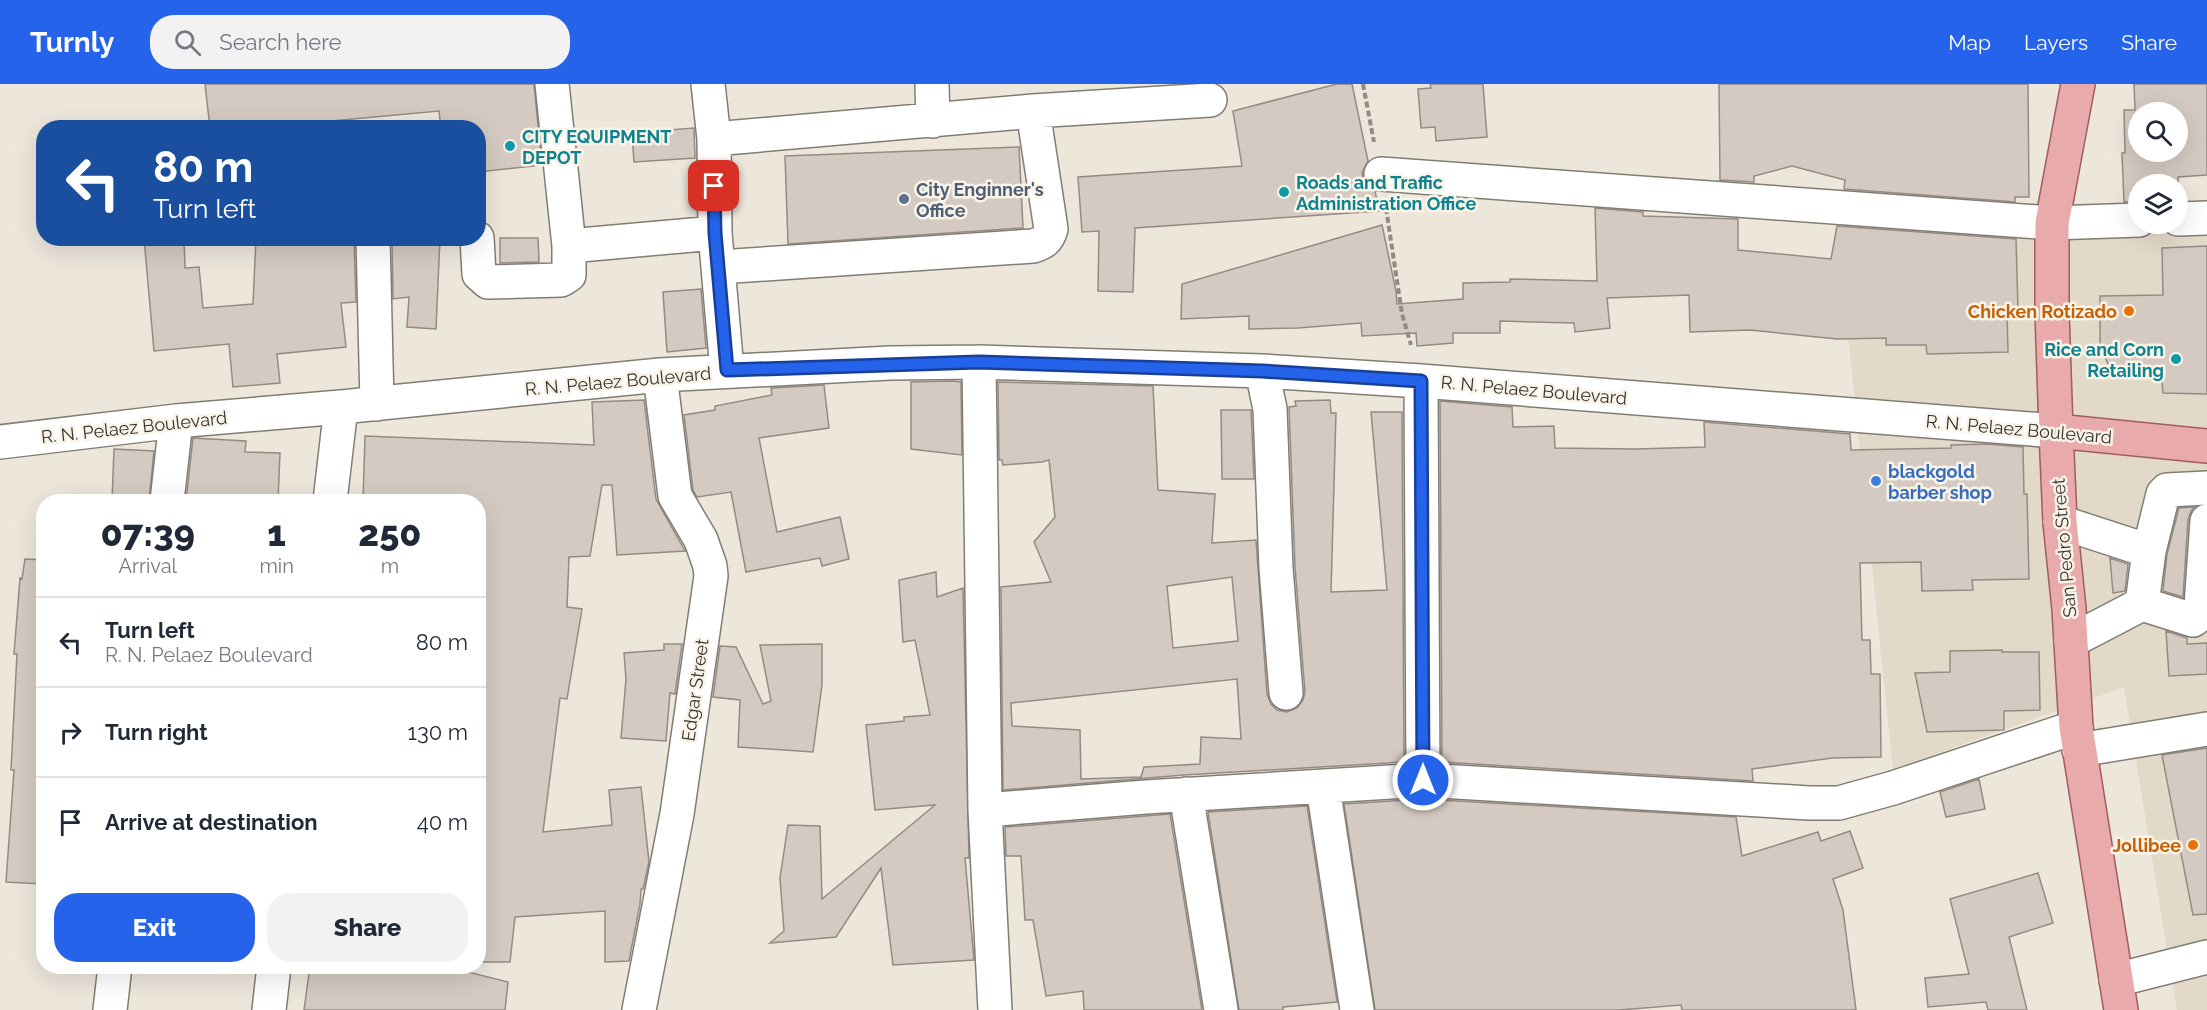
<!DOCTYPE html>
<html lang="en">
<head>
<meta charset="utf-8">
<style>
  :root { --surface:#fff; --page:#f2f2f3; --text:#1f2937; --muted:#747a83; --line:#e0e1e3; --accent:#2563eb }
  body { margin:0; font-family:Raleway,sans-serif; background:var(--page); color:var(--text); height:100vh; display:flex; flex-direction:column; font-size:22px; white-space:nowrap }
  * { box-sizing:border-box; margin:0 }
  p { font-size:20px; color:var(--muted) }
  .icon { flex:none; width:33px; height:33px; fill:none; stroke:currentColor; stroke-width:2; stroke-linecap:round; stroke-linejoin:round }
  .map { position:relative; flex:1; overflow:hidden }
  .side { position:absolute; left:36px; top:410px; width:450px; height:480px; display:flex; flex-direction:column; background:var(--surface); border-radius:24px; box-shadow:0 6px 24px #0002 }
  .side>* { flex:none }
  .top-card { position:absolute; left:36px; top:36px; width:450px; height:126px; border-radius:24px; box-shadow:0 6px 24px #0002; background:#1a4fa0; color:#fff; overflow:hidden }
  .buttons { position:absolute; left:2128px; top:18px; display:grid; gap:12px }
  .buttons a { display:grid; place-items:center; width:60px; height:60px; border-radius:50%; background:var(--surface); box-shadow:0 6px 24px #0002; font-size:30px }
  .pin { position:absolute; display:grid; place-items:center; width:51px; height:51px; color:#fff; margin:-26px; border-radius:12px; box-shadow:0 3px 9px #0006 }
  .me { position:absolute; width:66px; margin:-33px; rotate:0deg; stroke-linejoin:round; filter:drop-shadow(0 0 4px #0008) }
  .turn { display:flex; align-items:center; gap:21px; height:126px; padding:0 18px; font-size:27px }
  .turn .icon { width:78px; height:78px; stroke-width:2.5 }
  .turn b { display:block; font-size:42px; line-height:51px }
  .eta { display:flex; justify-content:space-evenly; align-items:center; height:102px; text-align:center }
  .eta b { font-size:36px; font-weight:800; line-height:42px }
  .action { display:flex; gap:12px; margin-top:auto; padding:12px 18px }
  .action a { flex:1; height:69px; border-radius:24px; background:var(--accent); color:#fff; font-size:24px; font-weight:800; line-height:69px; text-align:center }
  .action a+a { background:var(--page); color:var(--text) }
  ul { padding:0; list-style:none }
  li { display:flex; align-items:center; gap:18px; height:90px; padding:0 18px; border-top:2px solid var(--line) }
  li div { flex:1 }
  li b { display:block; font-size:22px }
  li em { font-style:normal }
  header { display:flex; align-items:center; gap:36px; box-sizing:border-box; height:84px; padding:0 30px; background:var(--accent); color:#fff }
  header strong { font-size:28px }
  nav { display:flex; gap:33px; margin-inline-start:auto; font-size:21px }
  .search { width:420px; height:54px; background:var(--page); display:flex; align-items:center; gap:15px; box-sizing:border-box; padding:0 21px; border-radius:24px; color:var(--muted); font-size:22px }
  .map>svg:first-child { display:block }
  .built { fill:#e2d9c8 }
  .building { fill:#d4cac1; stroke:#958b83; stroke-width:1.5; fill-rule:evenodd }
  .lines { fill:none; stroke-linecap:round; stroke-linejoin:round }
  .minor-casing { stroke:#827d73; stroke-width:36 }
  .major-casing { stroke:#a15c5d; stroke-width:36 }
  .path { stroke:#908c84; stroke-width:4; stroke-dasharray:6 3; stroke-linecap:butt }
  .minor { stroke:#fff; stroke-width:33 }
  .major { stroke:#e9aaac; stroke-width:33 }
  .route-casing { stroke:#184099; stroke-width:15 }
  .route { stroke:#2563eb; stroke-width:10 }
  .culture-dot { fill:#0f9aa8; stroke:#f9f3e8; stroke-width:2 }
  .service-dot { fill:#5c6f8a; stroke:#f9f3e8; stroke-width:2 }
  .food-dot { fill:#e8710a; stroke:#f9f3e8; stroke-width:2 }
  .shop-dot { fill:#3f7fe0; stroke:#f9f3e8; stroke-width:2 }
  .labels { text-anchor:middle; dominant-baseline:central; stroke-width:5; stroke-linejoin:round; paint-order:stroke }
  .culture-label { font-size:18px; font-weight:bold; fill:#0d838f; stroke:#f9f3e8; text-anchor:start }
  .service-label { font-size:18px; font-weight:bold; fill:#4e5e75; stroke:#f9f3e8; text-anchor:start }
  .food-label { font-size:18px; font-weight:bold; fill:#c56008; stroke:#f9f3e8; text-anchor:end }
  .street-label { font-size:18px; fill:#373430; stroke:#f9f3e8 }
  .shop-label { font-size:18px; font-weight:bold; fill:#366cbe; stroke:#f9f3e8; text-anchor:start }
</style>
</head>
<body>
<header>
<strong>Turnly</strong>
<div class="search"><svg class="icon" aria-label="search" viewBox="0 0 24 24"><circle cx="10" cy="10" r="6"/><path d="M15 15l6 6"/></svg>Search here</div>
<nav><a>Map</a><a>Layers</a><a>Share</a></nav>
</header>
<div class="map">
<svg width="2207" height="926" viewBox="0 0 2207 926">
  <rect width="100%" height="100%" fill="#ece6db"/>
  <!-- built -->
  <path class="built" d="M 1835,125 L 2139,140 L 2178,140 L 2207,135 L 2207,926 L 2177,926 L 2124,603 L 1893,685 Z"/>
  <!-- building -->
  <path class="building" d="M 205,0 L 534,0 L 542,81 L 478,88 L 478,44 L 441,44 L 439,27 L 277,42 L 277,44 L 210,44 Z
    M 1337,0 L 1352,0 L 1368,77 L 1362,88 L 1364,98 L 1370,105 L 1375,107 L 1379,127 L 1135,144 L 1133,208 L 1098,207 L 1099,147 L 1082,148 L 1078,93 L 1242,82 L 1233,27 Z
    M 1430,0 L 1483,0 L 1487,53 L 1436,57 L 1435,43 L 1421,44 L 1418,5 L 1431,4 Z
    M 1719,0 L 2028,0 L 2029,113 L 2015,113 L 2015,118 L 1844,105 L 1845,96 L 1792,82 L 1754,92 L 1754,98 L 1720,96 Z
    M 2134,0 L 2207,0 L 2207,91 L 2178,93 L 2179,116 L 2178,100 L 2139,100 L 2139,117 L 2124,118 L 2122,69 L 2125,69 L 2124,26 L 2135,26 ZM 2139,28 L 2178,28 L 2178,68 L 2139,68 Z
    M 694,44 L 695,74 L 634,78 L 632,49 Z
    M 1019,63 L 1023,144 L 788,160 L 785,72 Z
    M 1595,124 L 1643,128 L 1643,132 L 1738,135 L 1738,166 L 1831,175 L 1837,142 L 2016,155 L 2018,226 L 2007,226 L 2008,268 L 1927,270 L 1926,261 L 1886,261 L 1886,254 L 1837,255 L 1750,246 L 1690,248 L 1689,211 L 1607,214 L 1610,244 L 1575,248 L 1574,239 L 1500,237 L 1500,249 L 1453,249 L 1453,259 L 1417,262 L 1416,249 L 1362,252 L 1361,239 L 1298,244 L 1249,245 L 1249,232 L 1181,235 L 1182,200 L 1382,141 L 1396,207 L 1397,220 L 1463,215 L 1463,199 L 1510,198 L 1510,195 L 1597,197 Z
    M 144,154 L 184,154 L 185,184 L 199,183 L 203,224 L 253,220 L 256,154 L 354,154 L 356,218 L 341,219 L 346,263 L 277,270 L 280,299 L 233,303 L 229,260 L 154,267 Z
    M 392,154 L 440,154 L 436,245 L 407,243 L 409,213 L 393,215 Z
    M 500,154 L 538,154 L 539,178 L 500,179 Z
    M 2207,162 L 2207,310 L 2163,309 L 2162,298 L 2108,280 L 2100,261 L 2100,212 L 2163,211 L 2162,164 Z
    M 701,205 L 706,264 L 667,268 L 663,208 Z
    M 953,297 L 961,298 L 962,371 L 911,365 L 911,298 Z
    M 998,298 L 1153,302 L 1158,406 L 1215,410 L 1212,459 L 1256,456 L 1267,610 L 1271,620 L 1277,626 L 1287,628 L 1297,624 L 1303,616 L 1305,608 L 1295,483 L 1289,323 L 1296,322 L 1295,317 L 1330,316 L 1331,329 L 1336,329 L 1331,508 L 1387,506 L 1371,328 L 1402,328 L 1404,678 L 1184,691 L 1003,706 L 1001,503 L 1051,498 L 1034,458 L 1055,433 L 1049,376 L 1042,378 L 1003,381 L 1002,376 L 999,376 ZM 1232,493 L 1238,557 L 1173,564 L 1167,502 ZM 1237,595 L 1241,655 L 1201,653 L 1200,680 L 1144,683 L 1141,693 L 1081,695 L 1080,646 L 1012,642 L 1011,619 Z
    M 824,301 L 829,344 L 759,354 L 777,448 L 840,433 L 849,475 L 822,482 L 820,474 L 746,488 L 731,408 L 697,413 L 693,406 L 684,331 L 715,326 L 715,322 L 772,311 L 771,304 Z
    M 644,316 L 656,415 L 685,467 L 617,471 L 612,401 L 602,401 L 590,472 L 569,473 L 567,523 L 582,525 L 567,615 L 560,614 L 543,748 L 612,741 L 609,706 L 641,703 L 649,778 L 643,805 L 641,805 L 640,820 L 629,877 L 605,878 L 605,827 L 515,833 L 510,878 L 478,878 L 478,417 L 363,417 L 365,352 L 594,361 L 592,318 Z
    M 1440,317 L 1512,323 L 1513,343 L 1554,342 L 1555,364 L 1636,365 L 1705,363 L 1704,338 L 1850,350 L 1851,366 L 1951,364 L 1951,361 L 1988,360 L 2023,363 L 2024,410 L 2027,410 L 2029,495 L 1972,496 L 1973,506 L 1922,507 L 1921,478 L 1860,479 L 1862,556 L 1870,556 L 1871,590 L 1880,590 L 1881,673 L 1832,674 L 1752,685 L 1753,697 L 1442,678 Z
    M 1221,326 L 1251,326 L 1254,395 L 1222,395 Z
    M 193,354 L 246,357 L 245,368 L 280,369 L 278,417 L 186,417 Z
    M 114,365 L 154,367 L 149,417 L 112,417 Z
    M 2195,423 L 2191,427 L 2188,436 L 2183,513 L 2163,507 L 2167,470 L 2179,424 Z
    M 2110,474 L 2128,480 L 2125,507 L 2113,509 Z
    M 25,475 L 44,476 L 44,800 L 6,798 L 14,686 L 11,686 L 17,570 L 14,570 L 20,494 L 22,495 Z
    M 936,488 L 937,513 L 963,504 L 969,774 L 965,774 L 974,876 L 893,881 L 881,784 L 836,853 L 770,859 L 784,847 L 780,794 L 788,741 L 820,742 L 822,815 L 935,721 L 875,726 L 866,641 L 904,637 L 904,633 L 930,631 L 915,556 L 903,558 L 899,496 Z
    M 2166,547 L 2187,554 L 2187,560 L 2207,559 L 2207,590 L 2169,592 Z
    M 664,560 L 682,560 L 675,610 L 670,609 L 666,657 L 621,654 L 626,595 L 624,569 L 664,566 Z
    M 822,560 L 822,601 L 813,668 L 738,663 L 740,616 L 713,613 L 720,562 L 736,563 L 763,620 L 771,617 L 760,561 Z
    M 2002,566 L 2002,568 L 2039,568 L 2040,626 L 2004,627 L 2004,646 L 1927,648 L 1915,589 L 1950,588 L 1950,567 Z
    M 2207,664 L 2207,830 L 2193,831 L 2162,671 Z
    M 1979,695 L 1985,725 L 1946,733 L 1940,708 Z
    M 1423,715 L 1736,733 L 1742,772 L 1818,748 L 1821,757 L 1850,747 L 1863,784 L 1833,795 L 1843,826 L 1856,926 L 1682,926 L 1681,921 L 1619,926 L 1375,926 L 1344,720 Z
    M 1307,722 L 1337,918 L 1283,923 L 1283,926 L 1239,926 L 1208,728 Z
    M 1170,730 L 1202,926 L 1084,926 L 1083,907 L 1046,912 L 1033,836 L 1025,836 L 1021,772 L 1006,772 L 1005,743 Z
    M 2038,789 L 2053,839 L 2009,853 L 2027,926 L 1988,926 L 1986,918 L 1928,923 L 1925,894 L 1969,890 L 1950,815 Z
    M 310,882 L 461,882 L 460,886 L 508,898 L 505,926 L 304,926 Z"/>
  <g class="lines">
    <defs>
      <path id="minor" d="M 708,0 L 714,55 L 715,149 L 727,286
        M 932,0 L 933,37
        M 714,55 L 1033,27 L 1210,16
        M 1381,90 L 2052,139 L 2139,136
        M 2178,135 L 2207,134
        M 373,154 L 377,320
        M 477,154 L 479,190 L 488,198 L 561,196 L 569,191 L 569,162 L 552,0
        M 569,162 L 715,149
        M 719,183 L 1033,162 C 1043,159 1048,156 1051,145 L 1033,27
        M 979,278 L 985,726 L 995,926
        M 1262,287 L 1270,325 L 1276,484 L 1286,609
        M 1421,297 L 1423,696
        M 0,358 L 176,337 L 341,323 L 660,291 L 890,279 L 979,278 L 1262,287 L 1421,297 L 2056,347
        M 167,417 L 176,337
        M 330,417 L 341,323
        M 2060,438 L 2149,467 L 2142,520 L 2071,557
        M 2149,467 L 2163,410 L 2167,406 L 2207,404
        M 2142,520 L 2193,536 L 2197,533 L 2201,522 L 2207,437
        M 2079,666 L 2207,645
        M 1323,703 L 1357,926
        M 1186,710 L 1221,926
        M 985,726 L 1146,713 L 1423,696 L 1809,719 L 1839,719 L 1893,704 L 2076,643
        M 2116,896 L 2207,873
        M 110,926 L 115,882
        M 269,926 L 274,882
        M 639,926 L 677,730 L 711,492 L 710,482 L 701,456 L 675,412 L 660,291"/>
      <path id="major" d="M 2078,0 L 2052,139 L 2052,228 L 2056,347 L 2060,438 L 2069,525 L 2076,643 L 2121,926
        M 2056,347 L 2207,362"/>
    </defs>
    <!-- minor casing -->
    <use href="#minor" class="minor-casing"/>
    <!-- major casing -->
    <use href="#major" class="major-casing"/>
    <!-- path -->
    <path class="path" d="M 1363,0 L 1374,58
      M 1386,124 L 1402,230 L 1411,261"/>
    <!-- minor -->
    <use href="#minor" class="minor"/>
    <!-- major -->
    <use href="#major" class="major"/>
  </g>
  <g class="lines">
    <defs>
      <path id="route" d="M 714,102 L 715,149 L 727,286 L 979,278 L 1262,287 L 1421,297 L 1423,696"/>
    </defs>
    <!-- route casing -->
    <use href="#route" class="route-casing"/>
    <!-- route -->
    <use href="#route" class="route"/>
  </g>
  <!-- markers -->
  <g class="culture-dot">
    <circle cx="510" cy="62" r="6"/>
    <circle cx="1284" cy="108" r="6"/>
    <circle cx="2176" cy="275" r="6"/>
  </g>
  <circle class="service-dot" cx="904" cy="115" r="6"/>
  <g class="food-dot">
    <circle cx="2129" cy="227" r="6"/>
    <circle cx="2193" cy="761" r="6"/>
  </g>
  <circle class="shop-dot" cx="1876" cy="397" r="6"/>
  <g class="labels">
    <!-- culture labels -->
    <g class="culture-label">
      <text x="522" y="52">CITY EQUIPMENT<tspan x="522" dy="21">DEPOT</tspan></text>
      <text x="1296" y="98">Roads and Traffic<tspan x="1296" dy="21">Administration Office</tspan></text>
      <text x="2164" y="265" text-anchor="end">Rice and Corn<tspan x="2164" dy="21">Retailing</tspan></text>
    </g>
    <!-- service labels -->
    <g class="service-label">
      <text x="916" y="105">City Enginner's<tspan x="916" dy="21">Office</tspan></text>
    </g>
    <!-- food labels -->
    <g class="food-label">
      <text x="2117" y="227">Chicken Rotizado</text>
      <text x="2181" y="761">Jollibee</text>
    </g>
    <!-- street labels -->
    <g class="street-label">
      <text transform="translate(618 297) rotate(-5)">R. N. Pelaez Boulevard</text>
      <text transform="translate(1534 306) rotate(5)">R. N. Pelaez Boulevard</text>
      <text transform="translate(134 343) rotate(-6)">R. N. Pelaez Boulevard</text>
      <text transform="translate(2019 345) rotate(5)">R. N. Pelaez Boulevard</text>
      <text transform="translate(2064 464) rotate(-95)">San Pedro Street</text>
      <text transform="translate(695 606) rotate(-82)">Edgar Street</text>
    </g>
    <!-- shop labels -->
    <g class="shop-label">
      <text x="1888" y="387">blackgold<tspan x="1888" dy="21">barber shop</tspan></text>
    </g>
  </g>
</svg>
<div class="buttons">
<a><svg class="icon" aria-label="search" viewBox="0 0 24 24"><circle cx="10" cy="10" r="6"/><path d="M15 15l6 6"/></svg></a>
<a><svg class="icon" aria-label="layers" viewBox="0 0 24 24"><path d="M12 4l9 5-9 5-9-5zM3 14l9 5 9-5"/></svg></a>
</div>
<div class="pin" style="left:714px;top:102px;background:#d93025"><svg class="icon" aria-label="arrive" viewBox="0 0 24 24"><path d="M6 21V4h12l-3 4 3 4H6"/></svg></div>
<svg class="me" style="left:1423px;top:696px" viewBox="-20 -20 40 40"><circle r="17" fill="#2563eb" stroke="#fff" stroke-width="3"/><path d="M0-11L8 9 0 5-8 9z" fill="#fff"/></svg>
<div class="top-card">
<div class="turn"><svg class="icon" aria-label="left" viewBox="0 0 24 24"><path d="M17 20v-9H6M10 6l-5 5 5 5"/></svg><div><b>80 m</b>Turn left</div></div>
</div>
<section class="side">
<div class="eta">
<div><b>07:39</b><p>Arrival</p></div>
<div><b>1</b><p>min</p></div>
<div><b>250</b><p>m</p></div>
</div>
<ul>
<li><svg class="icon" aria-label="left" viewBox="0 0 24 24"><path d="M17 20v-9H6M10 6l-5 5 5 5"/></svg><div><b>Turn left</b><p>R. N. Pelaez Boulevard</p></div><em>80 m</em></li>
<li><svg class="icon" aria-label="right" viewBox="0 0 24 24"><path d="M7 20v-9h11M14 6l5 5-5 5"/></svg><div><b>Turn right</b></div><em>130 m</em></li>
<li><svg class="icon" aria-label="arrive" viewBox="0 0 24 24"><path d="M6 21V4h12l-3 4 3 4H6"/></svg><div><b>Arrive at destination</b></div><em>40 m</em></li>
</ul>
<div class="action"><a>Exit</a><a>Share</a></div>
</section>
</div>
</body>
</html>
